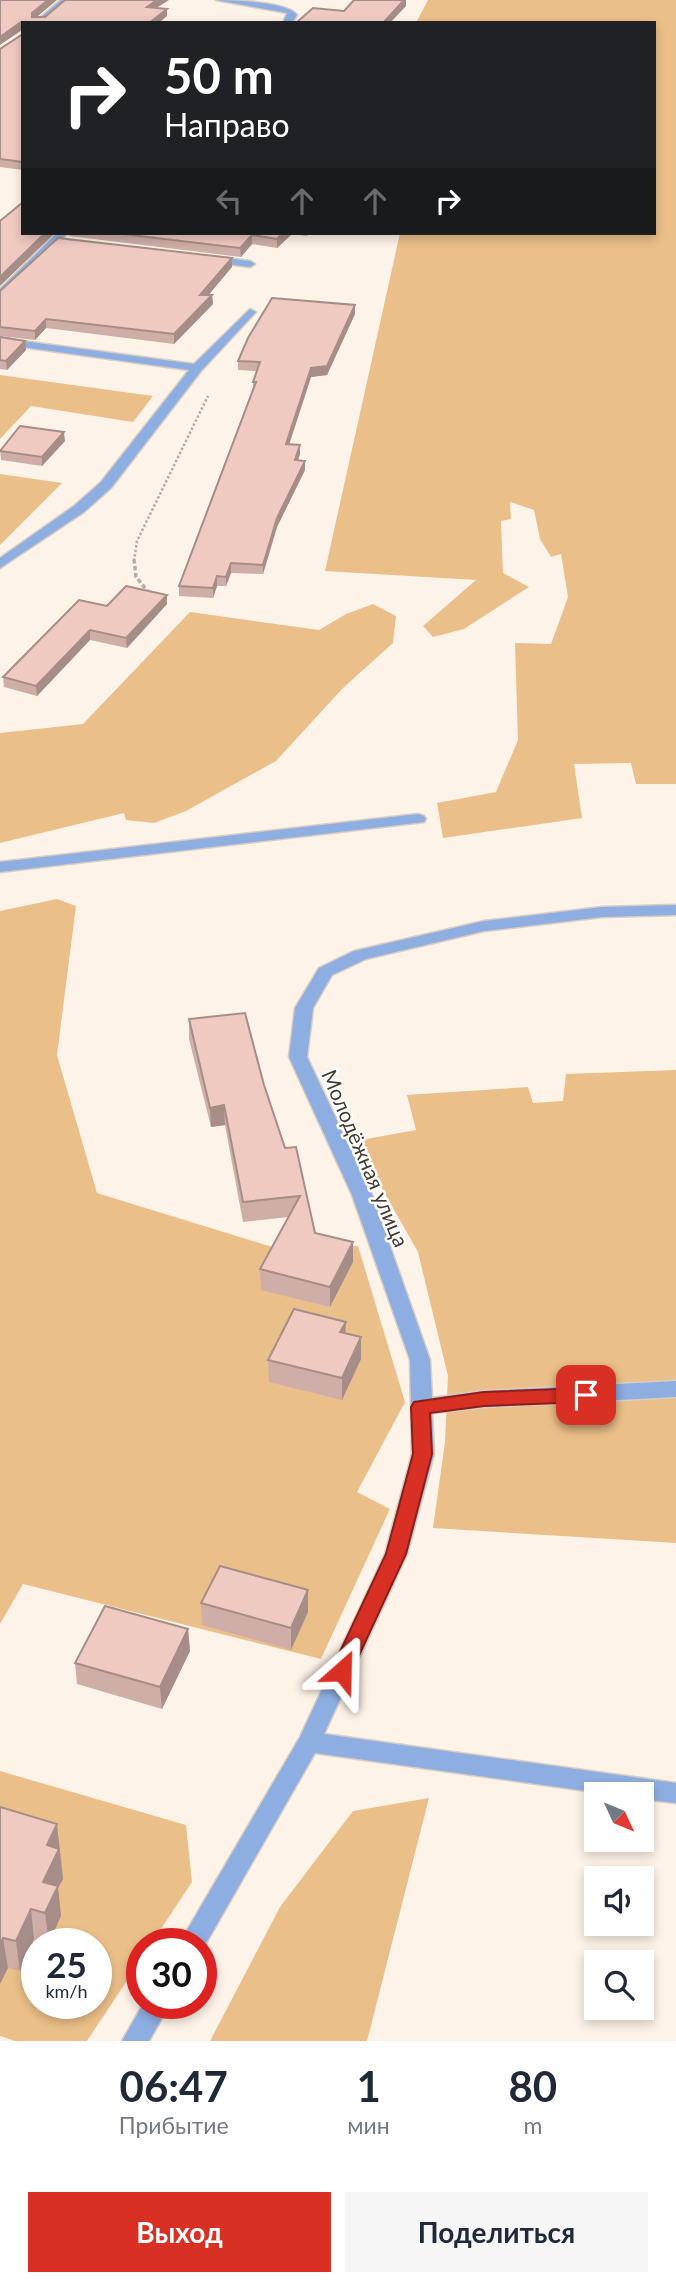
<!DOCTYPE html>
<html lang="ru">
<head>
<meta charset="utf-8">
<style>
  :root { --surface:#fff; --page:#f6f6f7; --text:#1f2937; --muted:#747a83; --accent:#d93025 }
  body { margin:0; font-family:Lato,sans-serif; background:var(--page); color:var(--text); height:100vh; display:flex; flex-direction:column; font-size:26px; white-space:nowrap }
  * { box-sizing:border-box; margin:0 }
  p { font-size:23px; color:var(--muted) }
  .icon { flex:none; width:38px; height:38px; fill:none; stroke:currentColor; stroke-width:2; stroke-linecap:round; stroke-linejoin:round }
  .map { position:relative; height:2041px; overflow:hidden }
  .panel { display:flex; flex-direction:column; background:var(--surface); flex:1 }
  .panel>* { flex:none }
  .top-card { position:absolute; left:21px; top:21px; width:635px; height:214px; border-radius:0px; box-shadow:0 4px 10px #0003; background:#202124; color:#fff; overflow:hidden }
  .needle { width:46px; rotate:134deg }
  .tools { position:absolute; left:584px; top:1782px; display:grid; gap:14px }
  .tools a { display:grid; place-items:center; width:70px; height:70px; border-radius:0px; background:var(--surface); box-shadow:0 4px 10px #0003; font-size:35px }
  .speed { position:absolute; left:21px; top:1928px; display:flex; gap:14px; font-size:35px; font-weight:700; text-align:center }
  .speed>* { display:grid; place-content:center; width:91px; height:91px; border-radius:50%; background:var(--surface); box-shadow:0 4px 10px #0003; line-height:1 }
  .speed small { font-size:18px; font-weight:400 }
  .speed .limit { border:10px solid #d22; background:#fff; color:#111 }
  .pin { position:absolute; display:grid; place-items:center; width:60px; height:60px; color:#fff; margin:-30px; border-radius:14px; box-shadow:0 4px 10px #0006 }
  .me { position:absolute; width:77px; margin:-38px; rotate:25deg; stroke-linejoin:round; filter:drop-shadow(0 0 5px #0008) }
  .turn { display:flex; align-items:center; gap:24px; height:147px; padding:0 28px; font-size:32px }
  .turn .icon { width:91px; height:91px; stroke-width:2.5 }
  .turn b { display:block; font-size:49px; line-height:60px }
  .lanes { display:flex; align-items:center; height:66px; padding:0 28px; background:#0003; justify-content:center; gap:35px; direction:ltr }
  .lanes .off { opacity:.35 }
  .eta { display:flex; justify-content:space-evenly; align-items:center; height:119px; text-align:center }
  .eta b { font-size:42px; font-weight:700; line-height:49px }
  .primary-button { display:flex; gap:14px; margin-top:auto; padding:14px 28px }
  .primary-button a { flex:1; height:80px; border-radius:0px; background:var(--accent); color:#fff; font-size:28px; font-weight:700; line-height:80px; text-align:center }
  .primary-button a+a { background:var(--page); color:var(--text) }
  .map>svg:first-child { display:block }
  .green { fill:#ebbf89; fill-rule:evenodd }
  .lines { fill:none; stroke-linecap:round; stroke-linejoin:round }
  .minor-casing { stroke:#d8cec3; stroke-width:3 }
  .path-far1 { stroke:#b7aea3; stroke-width:2.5; stroke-dasharray:2.5 2; stroke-linecap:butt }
  .path { stroke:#b7aea3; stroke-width:3.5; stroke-dasharray:4.5 2.5; stroke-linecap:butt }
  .minor { fill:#8eaee1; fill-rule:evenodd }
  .wall { fill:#ceaea6 }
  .shaded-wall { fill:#a78d87 }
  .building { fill:#efcac1; stroke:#a78d87; stroke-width:2 }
  .route { fill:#d93025; stroke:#8d1f18; stroke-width:2 }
  .labels { text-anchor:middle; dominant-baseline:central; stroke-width:5; stroke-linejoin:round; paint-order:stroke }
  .street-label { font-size:21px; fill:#443b30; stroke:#fff }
</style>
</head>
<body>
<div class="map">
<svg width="676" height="2041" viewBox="0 0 676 2041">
  <rect width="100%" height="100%" fill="#fdf3e8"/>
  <!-- green -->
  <path class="green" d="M 428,0 L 676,0 L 676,784 L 636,784 L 631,763 L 574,764 L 582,818 L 443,838 L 437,803 L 496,792 L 518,740 L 515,643 L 551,644 L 568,597 L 561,554 L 551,557 L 540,539 L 534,510 L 510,502 L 511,519 L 501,521 L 503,573 L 529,587 L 464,629 L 433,637 L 423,626 L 476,580 L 325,571 L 400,233 L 654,233 L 654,23 L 416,23 Z
    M 0,375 L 153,396 L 133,422 L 31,406 L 0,439 Z
    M 0,474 L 62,483 L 0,545 Z
    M 373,604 L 396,616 L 393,643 L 343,688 L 276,761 L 186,811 L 154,823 L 126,820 L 124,813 L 0,843 L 0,733 L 83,724 L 190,612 L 319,630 L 346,614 Z
    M 57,899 L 76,906 L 57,1055 L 97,1193 L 282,1250 L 358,1246 L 405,1402 L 357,1492 L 390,1509 L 321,1659 L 23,1584 L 0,1624 L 0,911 Z
    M 676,1070 L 676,1543 L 433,1528 L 445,1442 L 448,1376 L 418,1252 L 355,1141 L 416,1130 L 407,1095 L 528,1087 L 533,1103 L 563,1101 L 566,1074 Z
    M 0,1771 L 186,1825 L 192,1882 L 151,1944 L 142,1944 L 142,1958 L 87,2041 L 15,2041 L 0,2036 ZM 37,1944 L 96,1944 L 96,2004 L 37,2004 Z
    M 429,1798 L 367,2041 L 210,2041 L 280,1907 L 353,1811 Z"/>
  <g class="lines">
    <defs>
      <path id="minor" d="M 61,0 L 70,0 L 44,23 L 34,23 Z
        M 216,0 C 233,0 288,2 297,15 L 292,23 L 283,23 L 287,13 Z
        M 57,233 L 68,233 L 0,298 L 0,289 Z
        M 209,256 L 250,261 L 255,264 L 250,267 L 205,261 L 205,257 Z
        M 250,309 L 256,312 L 254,314 L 201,371 L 111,488 L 84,512 L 0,568 L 0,558 L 74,506 L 101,482 L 189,370 L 0,344 L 0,338 L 194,364 Z
        M 418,814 L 424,816 L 426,819 L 424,822 L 0,872 L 0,862 Z
        M 676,905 L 676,915 L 602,917 L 484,931 L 366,959 L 332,975 L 313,1008 L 307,1057 L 372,1195 L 430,1360 L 432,1398 L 484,1391 L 676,1381 L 676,1397 L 484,1407 L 432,1413 L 434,1454 L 407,1554 L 324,1734 L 676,1783 L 676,1803 L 642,1799 L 642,1794 L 608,1794 L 315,1753 L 201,1952 L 201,1944 L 179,1944 L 300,1737 L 385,1554 L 412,1454 L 410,1360 L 352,1195 L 289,1057 L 295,1008 L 319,968 L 354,951 L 484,921 L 602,907 Z
        M 143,2004 L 170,2004 L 149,2041 L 122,2041 Z"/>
    </defs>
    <!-- minor casing -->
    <use href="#minor" class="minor-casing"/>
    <!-- path-far1 -->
    <path class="path-far1" d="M 134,561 L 137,541 L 208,396"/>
    <!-- path -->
    <path class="path" d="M 134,559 L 136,577 L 150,594"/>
    <!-- minor -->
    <use href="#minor" class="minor"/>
  </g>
  <!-- wall -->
  <path class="wall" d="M 23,34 L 23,170 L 0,167 L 0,49 Z
    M 69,233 L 309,233 L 307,236 L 292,234 L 277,248 L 252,244 L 241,257 L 69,236 Z
    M 232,258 L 232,267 L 208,295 L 212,295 L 213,304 L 174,344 L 46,328 L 35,340 L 0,336 L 0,291 Z
    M 355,305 L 355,314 L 327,375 L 311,377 L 289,445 L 300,445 L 300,454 L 298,460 L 305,461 L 305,470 L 277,527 L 263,574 L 231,573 L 226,586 L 217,586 L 213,598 L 179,596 L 179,586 L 253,388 L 253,382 L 257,371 L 238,370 L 238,361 Z
    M 0,337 L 25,341 L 26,350 L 7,370 L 0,369 Z
    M 65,441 L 42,466 L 1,460 L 0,450 Z
    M 167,604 L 127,648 L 90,640 L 37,696 L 4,687 L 3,677 L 107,606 Z
    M 189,1019 L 264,1085 L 315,1233 L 353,1242 L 353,1262 L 330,1307 L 261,1290 L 260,1269 L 289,1217 L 243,1222 L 225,1125 L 211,1127 L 189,1039 Z
    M 345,1334 L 361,1337 L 361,1359 L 342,1400 L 269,1382 L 268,1360 Z
    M 308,1590 L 308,1612 L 291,1650 L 202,1625 L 201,1603 Z
    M 188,1629 L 190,1651 L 162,1709 L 77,1684 L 75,1663 Z
    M 0,1807 L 61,1854 L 63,1879 L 58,1888 L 61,1916 L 49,1943 L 34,1939 L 20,1971 L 8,1968 L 0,1984 Z"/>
  <!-- shaded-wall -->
  <path class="shaded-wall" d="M 48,0 L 57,0 L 32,21 L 32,13 Z
    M 157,0 L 169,0 L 147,14 L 147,7 Z
    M 404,0 L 406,0 L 406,6 L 390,23 L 383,23 Z
    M 167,9 L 167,16 L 159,23 L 149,23 Z
    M 21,22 L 22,30 L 0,45 L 0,37 Z
    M 45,233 L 55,233 L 0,286 L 0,277 Z
    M 283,233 L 292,233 L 292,234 L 277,248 L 277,239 Z
    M 252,235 L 252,244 L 241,257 L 240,248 Z
    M 232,258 L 232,267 L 201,304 L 200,295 Z
    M 212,295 L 213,304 L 174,344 L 174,334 Z
    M 355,305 L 355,314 L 327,375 L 311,377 L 286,454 L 286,444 L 311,368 Z
    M 46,319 L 46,328 L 35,340 L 35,331 Z
    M 25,341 L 26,350 L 7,370 L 6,361 Z
    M 64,432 L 65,441 L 42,466 L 42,457 Z
    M 300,445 L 300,454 L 295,469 L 295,460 Z
    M 305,461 L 305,470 L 277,527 L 263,574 L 263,565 L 277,518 Z
    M 231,563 L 231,573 L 226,586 L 226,577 Z
    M 217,576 L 217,586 L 213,598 L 213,588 Z
    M 167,595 L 167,604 L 127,648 L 126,638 Z
    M 90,630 L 90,640 L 37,696 L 36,686 Z
    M 224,1105 L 225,1125 L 211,1127 L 210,1108 Z
    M 353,1242 L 353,1262 L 330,1307 L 330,1287 Z
    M 346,1322 L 345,1343 L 340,1332 Z
    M 361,1337 L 361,1359 L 342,1400 L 342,1378 Z
    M 308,1590 L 308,1612 L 291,1650 L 291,1628 Z
    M 188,1629 L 190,1651 L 162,1709 L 160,1687 Z
    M 57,1824 L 63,1879 L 58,1888 L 61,1916 L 49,1943 L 45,1913 L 43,1882 L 47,1845 Z
    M 31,1909 L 34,1939 L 20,1971 L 16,1941 Z
    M 3,1938 L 8,1968 L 0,1984 L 0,1945 Z"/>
  <!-- building -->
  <path class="building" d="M 0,0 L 48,0 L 32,13 L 32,17 L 45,17 L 65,0 L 157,0 L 147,7 L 167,9 L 149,23 L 21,22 L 0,37 Z
    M 354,0 L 404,0 L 383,23 L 296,23 L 313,8 L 344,11 Z
    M 23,34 L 23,162 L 0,159 L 0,49 Z
    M 23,202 L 23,233 L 45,233 L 0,277 L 0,221 Z
    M 114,233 L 283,233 L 277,239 L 252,235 L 240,248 Z
    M 58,238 L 232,258 L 200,295 L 212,295 L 174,334 L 46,319 L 35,331 L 0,327 L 0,291 Z
    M 272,298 L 355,305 L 327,366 L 311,368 L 286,444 L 300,445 L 295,460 L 305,461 L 277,518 L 263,565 L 231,563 L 226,577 L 217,576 L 213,588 L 179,586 L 256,382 L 253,382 L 260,362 L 238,361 L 248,338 Z
    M 0,337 L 25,341 L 6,361 L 0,360 Z
    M 20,426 L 64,432 L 42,457 L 0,451 Z
    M 126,586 L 167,595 L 126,638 L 90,630 L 36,686 L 3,677 L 79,600 L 107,606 Z
    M 245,1013 L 264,1085 L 285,1148 L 296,1147 L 315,1233 L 353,1242 L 330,1287 L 260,1269 L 300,1196 L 243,1202 L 224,1105 L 210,1108 L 189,1019 Z
    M 294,1309 L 346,1322 L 340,1332 L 361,1337 L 342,1378 L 268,1360 Z
    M 220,1566 L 308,1590 L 291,1628 L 201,1603 Z
    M 105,1606 L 188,1629 L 160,1687 L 75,1663 Z
    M 0,1807 L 57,1824 L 47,1845 L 59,1849 L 43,1882 L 58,1886 L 45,1913 L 31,1909 L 16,1941 L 3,1938 L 0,1945 Z"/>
  <!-- route -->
  <path class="route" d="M 586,1388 L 596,1395 L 586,1402 L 484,1406 L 430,1413 L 432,1454 L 406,1554 L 349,1677 L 342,1680 L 335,1677 L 331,1671 L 386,1554 L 413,1454 L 411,1407 L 414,1402 L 484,1392 Z"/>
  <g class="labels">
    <!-- street labels -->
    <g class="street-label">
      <text transform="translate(366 1158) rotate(67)">Молодёжная улица</text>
    </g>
  </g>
</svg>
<div class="tools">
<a><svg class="needle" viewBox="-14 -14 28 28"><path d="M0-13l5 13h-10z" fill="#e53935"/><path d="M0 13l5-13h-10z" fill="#747a83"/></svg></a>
<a><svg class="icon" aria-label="sound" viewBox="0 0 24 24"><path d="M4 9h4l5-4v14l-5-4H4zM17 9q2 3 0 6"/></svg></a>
<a><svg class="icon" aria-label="search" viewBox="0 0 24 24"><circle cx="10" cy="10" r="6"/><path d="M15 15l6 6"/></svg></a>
</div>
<div class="speed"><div>25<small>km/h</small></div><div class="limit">30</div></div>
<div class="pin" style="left:586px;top:1395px;background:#d93025"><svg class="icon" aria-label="arrive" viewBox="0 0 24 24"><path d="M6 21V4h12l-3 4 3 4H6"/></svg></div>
<svg class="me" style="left:342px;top:1671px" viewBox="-20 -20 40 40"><path d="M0-17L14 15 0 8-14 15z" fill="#d93025" stroke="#fff" stroke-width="4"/></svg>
<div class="top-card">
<div class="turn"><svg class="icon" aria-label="right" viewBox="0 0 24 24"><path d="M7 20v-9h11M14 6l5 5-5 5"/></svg><div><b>50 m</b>Направо</div></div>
<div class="lanes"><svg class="icon off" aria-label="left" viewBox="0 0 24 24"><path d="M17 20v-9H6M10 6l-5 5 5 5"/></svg><svg class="icon off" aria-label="ahead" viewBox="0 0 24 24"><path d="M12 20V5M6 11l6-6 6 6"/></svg><svg class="icon off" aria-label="ahead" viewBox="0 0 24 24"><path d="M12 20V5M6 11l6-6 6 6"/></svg><svg class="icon" aria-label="right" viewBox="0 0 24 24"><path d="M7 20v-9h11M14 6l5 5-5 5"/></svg></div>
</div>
</div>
<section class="panel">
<div class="eta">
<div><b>06:47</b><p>Прибытие</p></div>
<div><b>1</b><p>мин</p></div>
<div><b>80</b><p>m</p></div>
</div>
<div class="primary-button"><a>Выход</a><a>Поделиться</a></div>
</section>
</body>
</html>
